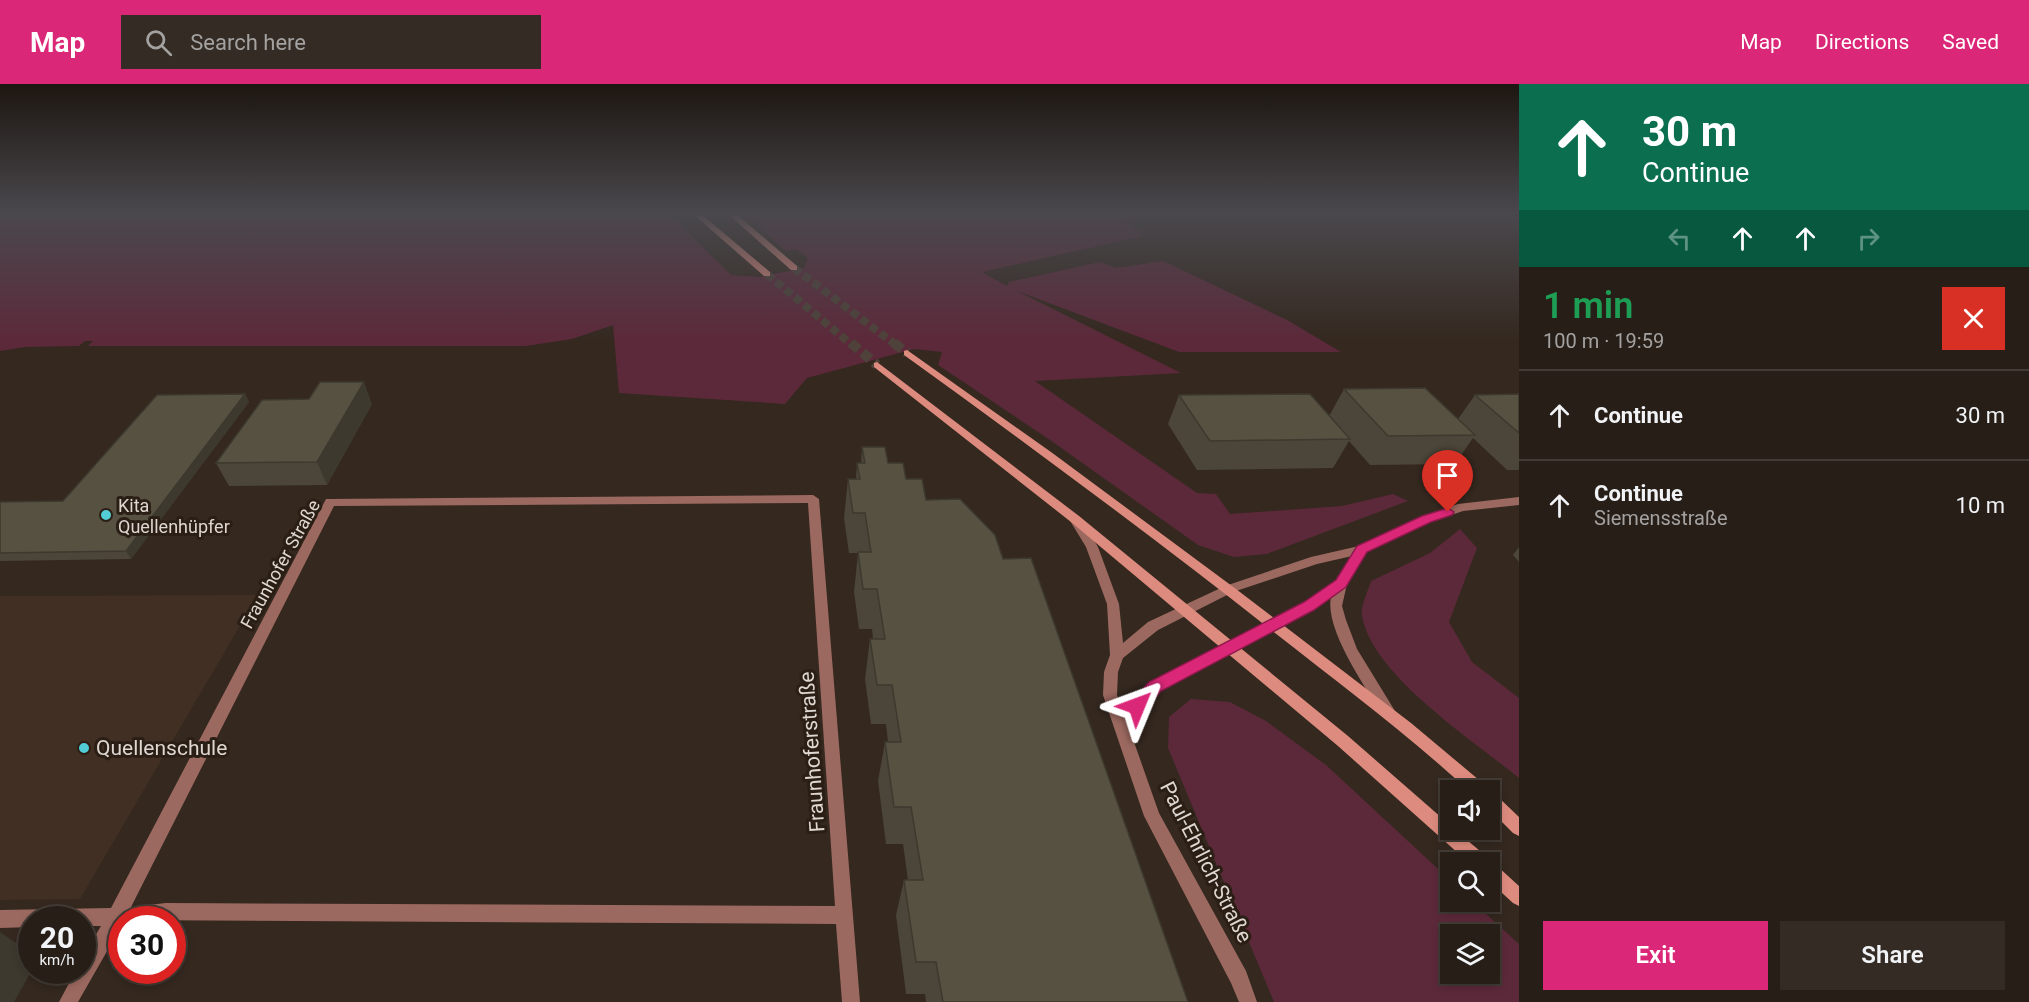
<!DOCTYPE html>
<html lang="en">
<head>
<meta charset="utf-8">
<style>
  :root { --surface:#271e17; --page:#332b24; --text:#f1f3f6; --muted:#a4a2a1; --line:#433c36; --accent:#db2777 }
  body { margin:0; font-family:Roboto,sans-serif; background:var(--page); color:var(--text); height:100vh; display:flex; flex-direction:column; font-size:22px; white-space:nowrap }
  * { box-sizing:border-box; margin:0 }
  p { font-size:20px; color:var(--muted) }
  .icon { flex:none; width:33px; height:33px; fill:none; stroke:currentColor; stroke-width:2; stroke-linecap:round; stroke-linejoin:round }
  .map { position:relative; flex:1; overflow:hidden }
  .details { display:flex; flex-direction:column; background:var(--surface); width:510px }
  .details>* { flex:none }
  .top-card { background:#0b6e4f; color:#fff; overflow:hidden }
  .fabs { position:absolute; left:1440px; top:696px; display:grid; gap:12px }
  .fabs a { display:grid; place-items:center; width:60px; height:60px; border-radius:0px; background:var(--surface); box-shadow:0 3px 9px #0003,0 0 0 2px var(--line); font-size:30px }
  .speed { position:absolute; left:18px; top:822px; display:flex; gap:12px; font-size:30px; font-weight:700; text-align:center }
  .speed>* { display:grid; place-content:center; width:78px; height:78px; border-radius:50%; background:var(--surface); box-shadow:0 3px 9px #0003,0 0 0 2px var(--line); line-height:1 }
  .speed small { font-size:15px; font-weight:400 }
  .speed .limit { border:9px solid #d22; background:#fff; color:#111 }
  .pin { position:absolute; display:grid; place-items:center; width:51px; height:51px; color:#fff; margin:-62px -26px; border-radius:50% 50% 50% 0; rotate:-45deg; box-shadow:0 0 6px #0007 }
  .pin .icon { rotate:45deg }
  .me { position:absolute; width:66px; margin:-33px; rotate:46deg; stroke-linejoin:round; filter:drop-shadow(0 0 4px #0008) }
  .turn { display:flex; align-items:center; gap:21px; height:126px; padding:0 24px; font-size:27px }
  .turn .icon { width:78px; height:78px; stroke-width:2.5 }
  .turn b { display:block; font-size:42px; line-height:51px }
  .lanes { display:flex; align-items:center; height:57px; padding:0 24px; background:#0003; justify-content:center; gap:30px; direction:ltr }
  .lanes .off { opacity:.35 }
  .round { display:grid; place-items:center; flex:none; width:63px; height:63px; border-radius:0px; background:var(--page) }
  .summary { display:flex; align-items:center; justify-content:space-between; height:102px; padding:0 24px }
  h1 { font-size:36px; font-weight:600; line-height:45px; color:#1e9e55 }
  .primary-button { display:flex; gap:12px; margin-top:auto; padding:12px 24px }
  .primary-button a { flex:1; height:69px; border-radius:0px; background:var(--accent); color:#fff; font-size:24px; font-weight:600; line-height:69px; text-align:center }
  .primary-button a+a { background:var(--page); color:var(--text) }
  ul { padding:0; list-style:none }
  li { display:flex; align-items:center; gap:18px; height:90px; padding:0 24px; border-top:2px solid var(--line) }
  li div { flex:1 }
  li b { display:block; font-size:22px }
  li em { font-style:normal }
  header { display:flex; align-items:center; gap:36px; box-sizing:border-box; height:84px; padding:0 30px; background:var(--accent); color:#fff }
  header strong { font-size:28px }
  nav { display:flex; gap:33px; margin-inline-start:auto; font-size:21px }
  .search { width:420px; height:54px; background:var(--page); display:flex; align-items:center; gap:15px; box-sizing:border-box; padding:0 21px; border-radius:0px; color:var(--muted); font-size:22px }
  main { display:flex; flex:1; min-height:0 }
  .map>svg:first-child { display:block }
  .built { fill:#402f22 }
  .green { fill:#5c293a; fill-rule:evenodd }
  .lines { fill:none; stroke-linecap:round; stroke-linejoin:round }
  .secondary-tunnel-far1 { stroke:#4e423a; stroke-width:8; stroke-dasharray:8 4; stroke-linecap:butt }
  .secondary-tunnel { stroke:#4e423a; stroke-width:10; stroke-dasharray:10 5; stroke-linecap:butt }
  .street { fill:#9c6960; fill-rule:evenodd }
  .secondary { fill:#dd8b7e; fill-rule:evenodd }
  .wall { fill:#4b4639 }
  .shaded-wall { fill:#3d392e }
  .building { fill:#575142; stroke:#3d392e; stroke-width:1.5 }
  .route { fill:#db2777; stroke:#8e194d; stroke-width:1.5 }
  .poi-dot { fill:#52ccd5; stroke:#2a1e15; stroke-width:2 }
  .labels { text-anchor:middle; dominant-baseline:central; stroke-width:6; stroke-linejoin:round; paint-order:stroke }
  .poi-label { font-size:18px; fill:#dfd7d1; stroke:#2a1e15; text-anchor:start }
  .street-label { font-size:18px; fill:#dfd7d1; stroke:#2a1e15 }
  .near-poi-label { font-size:21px; fill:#dfd7d1; stroke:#2a1e15; text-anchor:start }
  .near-street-label { font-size:21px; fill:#dfd7d1; stroke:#2a1e15 }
</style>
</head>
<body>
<header>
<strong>Map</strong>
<div class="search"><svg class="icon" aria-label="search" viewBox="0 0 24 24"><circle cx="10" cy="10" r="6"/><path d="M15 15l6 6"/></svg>Search here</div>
<nav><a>Map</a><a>Directions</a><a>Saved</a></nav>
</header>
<main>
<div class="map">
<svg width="1519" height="918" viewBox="0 0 1519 918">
  <rect width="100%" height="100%" fill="#34281f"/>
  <!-- built -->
  <path class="built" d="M 258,511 L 80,815 L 0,816 L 0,512 Z"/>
  <!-- green -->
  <path class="green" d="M 0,129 L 668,129 L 731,191 L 760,193 L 804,184 L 808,174 L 796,165 L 786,167 L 744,129 L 1121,129 L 1143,152 L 982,188 L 1007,202 L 1009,198 L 1100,178 L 1116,184 L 1163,177 L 1287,236 L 1341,268 L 1179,268 L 1015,206 L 1181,289 L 1035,297 L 1197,409 L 1216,410 L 1230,430 L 1342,422 L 1393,410 L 1408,417 L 1267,470 L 1234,473 L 1198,461 L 1050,356 L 938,281 L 942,268 L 914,265 L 807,294 L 785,320 L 619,309 L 613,241 L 572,255 L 526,262 L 88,262 L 93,257 L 85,257 L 79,262 L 25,263 L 0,267 Z
    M 1460,445 L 1477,464 L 1449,538 L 1472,578 L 1519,614 L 1519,694 C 1474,657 1372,591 1362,532 C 1360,523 1368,507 1371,497 L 1430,469 Z
    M 1191,615 L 1230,618 L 1266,637 L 1326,681 L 1450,796 L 1450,818 L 1473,818 L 1519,860 L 1519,918 L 1274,918 L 1168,664 L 1169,633 ZM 1490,850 L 1490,890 L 1450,890 L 1450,850 Z"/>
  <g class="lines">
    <!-- secondary-tunnel-far1 -->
    <path class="secondary-tunnel-far1" d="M 794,184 L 896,261
      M 767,190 L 852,261"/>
    <!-- secondary-tunnel -->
    <path class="secondary-tunnel" d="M 851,259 L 877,281
      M 894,259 L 907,269"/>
    <!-- street -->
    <path class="street" d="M 813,411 L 819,415 L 860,918 L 842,918 L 836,840 L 122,836 L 122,841 L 78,918 L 59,918 L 76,886 L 82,886 L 82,874 L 101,842 L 82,842 L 82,836 L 32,836 L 32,843 L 0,844 L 0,826 L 111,824 L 326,415 ZM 808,419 L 835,822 L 166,819 L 131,823 L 334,422 Z
      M 1519,413 L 1519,421 L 1463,427 L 1431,438 L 1366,468 L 1347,500 L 1342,522 L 1346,536 L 1357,565 L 1395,627 L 1397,631 L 1395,635 L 1390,637 L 1385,635 C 1368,607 1324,546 1331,513 L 1314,525 L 1160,607 L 1143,625 L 1134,658 L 1159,729 L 1246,887 L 1257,918 L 1239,918 L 1231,899 L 1144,732 L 1103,611 L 1104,588 L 1110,571 L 1107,520 L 1086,463 L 1069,435 L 1075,431 L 1079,432 L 1098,463 L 1119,520 L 1123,559 L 1148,538 L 1225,502 L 1311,473 L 1359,462 L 1423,432 L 1458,420 ZM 1352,472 L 1337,497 L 1304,519 L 1150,599 L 1132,618 L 1126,635 L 1117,611 L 1118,588 L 1123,574 L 1158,546 L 1233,508 L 1317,480 Z"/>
    <!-- secondary -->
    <path class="secondary" d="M 692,129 L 700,129 L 770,188 L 770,192 L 764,192 Z
      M 727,129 L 735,129 L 797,182 L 797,186 L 791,186 Z
      M 907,266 L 1051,368 L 1236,505 L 1411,639 L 1485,701 L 1487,706 L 1468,706 C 1407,650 1340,600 1275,549 C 1153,453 1029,361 904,271 L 904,267 Z
      M 877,278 L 1079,432 L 1348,652 L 1450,741 L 1450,746 L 1455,746 L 1486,772 L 1488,778 L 1468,778 L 1338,662 L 1071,438 L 874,283 L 874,279 Z
      M 1490,709 L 1496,711 L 1519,733 L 1519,752 L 1513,749 L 1490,726 Z
      M 1490,779 L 1496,781 L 1519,802 L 1519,822 L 1513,819 L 1490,798 Z"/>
  </g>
  <!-- wall -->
  <path class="wall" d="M 1344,305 L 1458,335 L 1475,311 L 1519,310 L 1519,386 L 1507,386 L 1473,354 L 1455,380 L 1370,381 L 1349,357 L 1333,384 L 1197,386 L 1168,340 L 1179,311 L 1329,332 Z
    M 245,310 L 249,318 L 131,475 L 0,477 L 0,418 L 63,417 Z
    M 372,320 L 327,401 L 229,402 L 216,379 Z
    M 862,363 L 888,379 L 926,416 L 1003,475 L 1188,918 L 926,918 L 925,910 L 906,910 L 896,831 L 904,796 L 908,796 L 903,760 L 886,760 L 878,697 L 885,658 L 888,658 L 886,640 L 871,640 L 865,595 L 870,555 L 873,555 L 872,545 L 859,545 L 854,508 L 858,469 L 849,469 L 844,434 L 848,395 L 856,395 L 857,379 L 861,379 Z
    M 1519,463 L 1519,478 L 1513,471 Z"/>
  <!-- shaded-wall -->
  <path class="shaded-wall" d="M 364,298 L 372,320 L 327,401 L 317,378 Z
    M 245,310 L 249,318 L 131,475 L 126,467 Z
    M 0,848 L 32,870 L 32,886 L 14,918 L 0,918 Z"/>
  <!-- building -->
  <path class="building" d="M 320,298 L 364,298 L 317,378 L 216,379 L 262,316 L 309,315 Z
    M 1425,304 L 1475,351 L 1388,352 L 1344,305 Z
    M 245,310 L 126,467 L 0,469 L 0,418 L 63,417 L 157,311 Z
    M 1310,310 L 1350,355 L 1210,357 L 1179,311 Z
    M 1519,310 L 1519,349 L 1475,311 Z
    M 862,363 L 885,363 L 888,379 L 903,379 L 906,395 L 922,395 L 926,416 L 960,415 L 995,451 L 1003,475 L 1031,474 L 1188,918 L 943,918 L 936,878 L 916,878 L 904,796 L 923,796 L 911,723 L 894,723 L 885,658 L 901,658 L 892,601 L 877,601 L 870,555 L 885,555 L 877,505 L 863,505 L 858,468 L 871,468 L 865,429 L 853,429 L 848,395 L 860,395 L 857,379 L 865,379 Z"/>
  <!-- sky -->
  <linearGradient id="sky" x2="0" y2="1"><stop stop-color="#1d1611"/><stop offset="0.5" stop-color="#4a484d"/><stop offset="1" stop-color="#4a484d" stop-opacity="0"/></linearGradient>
  <rect width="1519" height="258" fill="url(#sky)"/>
  <!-- route -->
  <path class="route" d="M 1448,424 L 1454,428 L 1452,431 L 1431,438 L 1367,468 L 1346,503 L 1314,526 L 1161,607 C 1153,616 1144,631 1131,627 L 1128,622 L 1149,598 L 1304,518 L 1336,496 L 1357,462 L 1422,432 Z"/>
  <!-- markers -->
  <g class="poi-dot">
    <circle cx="106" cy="431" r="6"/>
    <circle cx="84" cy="664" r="6"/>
  </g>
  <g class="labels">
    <!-- poi labels -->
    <g class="poi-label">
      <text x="118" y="421">Kita<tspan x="118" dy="21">Quellenhüpfer</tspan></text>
    </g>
    <!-- street labels -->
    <g class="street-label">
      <text transform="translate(280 480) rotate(-61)">Fraunhofer Straße</text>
    </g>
    <!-- near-poi labels -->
    <g class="near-poi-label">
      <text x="96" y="664">Quellenschule</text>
    </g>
    <!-- near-street labels -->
    <g class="near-street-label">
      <text transform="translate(812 668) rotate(-94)">Fraunhoferstraße</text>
      <text transform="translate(1206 778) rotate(63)">Paul-Ehrlich-Straße</text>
    </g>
  </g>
</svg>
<div class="fabs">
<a><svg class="icon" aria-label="sound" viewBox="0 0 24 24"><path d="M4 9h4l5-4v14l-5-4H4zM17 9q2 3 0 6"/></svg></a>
<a><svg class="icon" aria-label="search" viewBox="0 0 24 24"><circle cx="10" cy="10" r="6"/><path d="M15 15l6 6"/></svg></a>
<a><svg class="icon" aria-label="layers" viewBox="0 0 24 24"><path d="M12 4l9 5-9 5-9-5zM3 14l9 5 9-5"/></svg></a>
</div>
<div class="speed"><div>20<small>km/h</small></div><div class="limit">30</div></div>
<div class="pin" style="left:1448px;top:428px;background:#d93025"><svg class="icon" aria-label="arrive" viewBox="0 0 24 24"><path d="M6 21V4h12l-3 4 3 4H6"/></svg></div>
<svg class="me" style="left:1137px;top:622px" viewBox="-20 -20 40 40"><path d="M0-17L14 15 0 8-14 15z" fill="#db2777" stroke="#fff" stroke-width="4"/></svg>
</div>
<section class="details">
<div class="top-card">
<div class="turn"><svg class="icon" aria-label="ahead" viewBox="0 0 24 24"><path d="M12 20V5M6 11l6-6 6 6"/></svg><div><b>30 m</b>Continue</div></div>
<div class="lanes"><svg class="icon off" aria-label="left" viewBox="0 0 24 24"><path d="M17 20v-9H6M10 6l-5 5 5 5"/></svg><svg class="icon" aria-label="ahead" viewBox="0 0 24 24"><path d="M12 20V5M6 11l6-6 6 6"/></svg><svg class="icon" aria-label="ahead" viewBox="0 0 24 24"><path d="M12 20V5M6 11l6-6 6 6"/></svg><svg class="icon off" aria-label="right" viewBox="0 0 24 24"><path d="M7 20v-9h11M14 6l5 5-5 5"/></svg></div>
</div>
<div class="summary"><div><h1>1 min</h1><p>100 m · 19:59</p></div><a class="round" style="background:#d93025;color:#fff"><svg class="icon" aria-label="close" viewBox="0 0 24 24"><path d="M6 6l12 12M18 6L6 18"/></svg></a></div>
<ul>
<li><svg class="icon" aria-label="ahead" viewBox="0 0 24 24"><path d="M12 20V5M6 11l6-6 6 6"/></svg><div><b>Continue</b></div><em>30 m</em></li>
<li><svg class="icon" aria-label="ahead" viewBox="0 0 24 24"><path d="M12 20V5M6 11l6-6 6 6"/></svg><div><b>Continue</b><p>Siemensstraße</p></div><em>10 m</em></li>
</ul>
<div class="primary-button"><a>Exit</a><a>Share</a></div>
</section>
</main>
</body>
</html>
